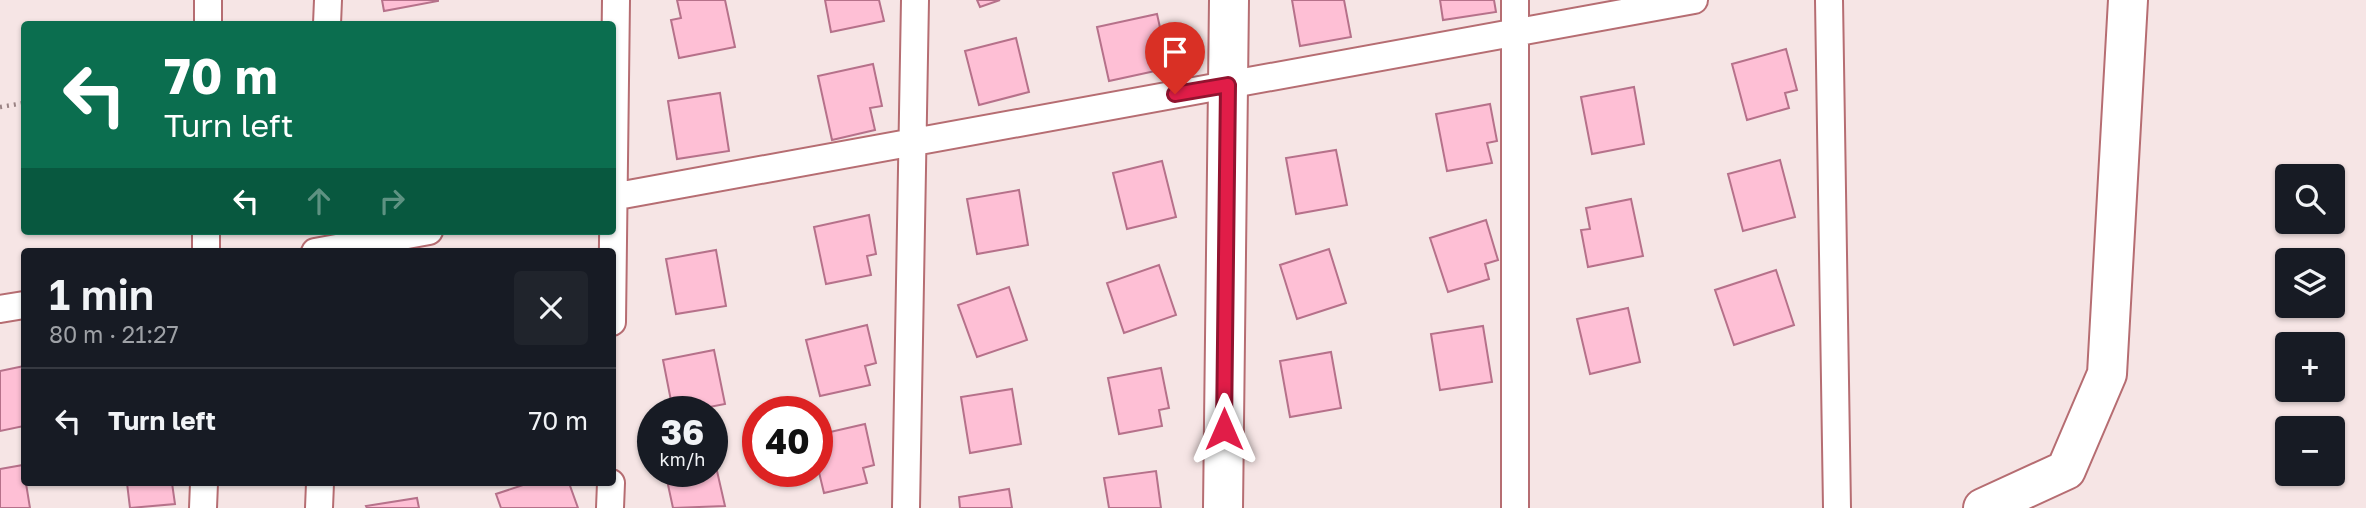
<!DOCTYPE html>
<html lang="en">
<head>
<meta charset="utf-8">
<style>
  :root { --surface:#171b24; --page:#20242c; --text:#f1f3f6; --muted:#9ea1a6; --line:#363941 }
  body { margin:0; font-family:"Golos Text",sans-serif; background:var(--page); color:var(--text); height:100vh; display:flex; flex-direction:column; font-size:26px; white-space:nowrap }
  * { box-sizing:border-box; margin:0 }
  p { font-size:23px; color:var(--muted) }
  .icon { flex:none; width:38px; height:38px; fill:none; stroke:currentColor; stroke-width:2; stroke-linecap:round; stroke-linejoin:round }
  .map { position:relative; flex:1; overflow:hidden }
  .details { position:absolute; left:21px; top:248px; width:595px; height:238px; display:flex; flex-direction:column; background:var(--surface); border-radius:7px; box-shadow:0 2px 5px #0004 }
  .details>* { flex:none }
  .banner { position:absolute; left:21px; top:21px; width:595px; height:214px; border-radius:7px; box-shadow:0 2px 5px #0004; background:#0b6e4f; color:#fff; overflow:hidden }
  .tools { position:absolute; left:2275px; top:164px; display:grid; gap:14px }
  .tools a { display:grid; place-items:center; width:70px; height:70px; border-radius:7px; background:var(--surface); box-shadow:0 2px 5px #0004; font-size:35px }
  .speed { position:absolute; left:637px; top:396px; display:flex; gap:14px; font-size:35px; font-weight:700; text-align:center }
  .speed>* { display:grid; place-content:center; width:91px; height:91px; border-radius:50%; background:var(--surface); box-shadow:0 2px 5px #0004; line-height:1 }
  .speed small { font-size:18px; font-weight:400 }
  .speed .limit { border:10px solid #d22; background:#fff; color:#111 }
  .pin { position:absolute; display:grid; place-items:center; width:60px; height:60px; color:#fff; margin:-72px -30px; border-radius:50% 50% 50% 0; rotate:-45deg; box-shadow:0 0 7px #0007 }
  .pin .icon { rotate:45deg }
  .me { position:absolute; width:77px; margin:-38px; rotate:0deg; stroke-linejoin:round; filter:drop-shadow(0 0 5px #0008) }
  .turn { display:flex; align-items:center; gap:24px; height:147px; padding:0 28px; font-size:32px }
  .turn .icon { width:91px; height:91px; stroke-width:2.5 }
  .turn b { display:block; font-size:49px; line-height:60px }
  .lanes { display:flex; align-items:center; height:66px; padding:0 28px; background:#0003; justify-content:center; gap:35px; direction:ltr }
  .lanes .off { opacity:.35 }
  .round { display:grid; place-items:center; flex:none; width:74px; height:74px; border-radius:7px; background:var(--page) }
  .headline { display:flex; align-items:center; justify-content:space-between; height:119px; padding:0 28px }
  h1 { font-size:42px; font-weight:600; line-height:52px }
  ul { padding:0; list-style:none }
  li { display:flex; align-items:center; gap:21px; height:105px; padding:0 28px; border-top:2px solid var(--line) }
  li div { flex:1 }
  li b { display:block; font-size:26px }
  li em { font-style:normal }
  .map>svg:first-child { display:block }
  .building { fill:#febfd5; stroke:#b6718a; stroke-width:2 }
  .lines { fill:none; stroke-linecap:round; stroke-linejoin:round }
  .street-casing { stroke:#b66d72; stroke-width:30 }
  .secondary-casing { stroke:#b66d72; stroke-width:42 }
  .path { stroke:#9a8384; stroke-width:4.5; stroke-dasharray:2 5; stroke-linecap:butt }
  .street { stroke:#fff; stroke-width:26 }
  .secondary { stroke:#fff; stroke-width:38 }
  .route-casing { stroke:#92132f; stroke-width:18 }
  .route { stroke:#e11d48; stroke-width:12 }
</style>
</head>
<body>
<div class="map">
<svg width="2366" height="508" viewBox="0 0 2366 508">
  <rect width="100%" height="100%" fill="#f6e5e5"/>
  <!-- building -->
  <path class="building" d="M 382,0 L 438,0 L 438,1 L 384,11 Z
    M 677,0 L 725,0 L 735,47 L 679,58 L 671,20 L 681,18 Z
    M 825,0 L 879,0 L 884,21 L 831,32 Z
    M 977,0 L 1000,0 L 980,7 Z
    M 1292,0 L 1344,0 L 1351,37 L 1300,46 Z
    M 1440,0 L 1494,0 L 1496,12 L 1443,20 Z
    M 1157,14 L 1169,68 L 1109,81 L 1097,27 Z
    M 1016,38 L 1029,92 L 979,105 L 965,51 Z
    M 1786,49 L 1797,90 L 1785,93 L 1789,108 L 1747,120 L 1732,64 Z
    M 873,64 L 882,106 L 870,108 L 875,130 L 832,140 L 818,76 Z
    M 1634,87 L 1644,144 L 1592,154 L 1581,97 Z
    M 720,93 L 729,151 L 677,159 L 668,101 Z
    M 1490,104 L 1497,141 L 1487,143 L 1492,163 L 1447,171 L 1436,114 Z
    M 1336,150 L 1347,205 L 1296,214 L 1286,158 Z
    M 1780,160 L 1795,217 L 1743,231 L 1728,174 Z
    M 1162,161 L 1176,217 L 1127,229 L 1113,173 Z
    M 1019,190 L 1028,245 L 977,254 L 967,199 Z
    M 1631,199 L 1643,256 L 1588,267 L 1581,230 L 1590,229 L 1586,208 Z
    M 869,215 L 876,254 L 867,256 L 871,275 L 826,284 L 814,227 Z
    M 1486,220 L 1498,260 L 1485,264 L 1489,279 L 1448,292 L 1430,238 Z
    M 1329,249 L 1346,303 L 1297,319 L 1280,265 Z
    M 716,250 L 726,306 L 676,314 L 666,259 Z
    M 1159,265 L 1176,315 L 1124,333 L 1107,283 Z
    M 1776,270 L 1794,325 L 1734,345 L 1715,290 Z
    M 1009,287 L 1027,340 L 977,357 L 958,305 Z
    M 1628,308 L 1640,362 L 1590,374 L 1577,319 Z
    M 867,325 L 876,363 L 865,366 L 870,385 L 820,396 L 806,340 Z
    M 1483,326 L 1492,382 L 1440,390 L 1431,334 Z
    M 714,350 L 725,404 L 689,411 L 673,411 L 663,360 Z
    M 1331,352 L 1341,408 L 1290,417 L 1280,361 Z
    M 24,366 L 24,426 L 0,431 L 0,371 Z
    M 1161,368 L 1169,408 L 1159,410 L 1162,426 L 1119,434 L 1108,378 Z
    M 1012,389 L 1021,444 L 970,453 L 961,397 Z
    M 865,424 L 874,465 L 863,468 L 867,483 L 824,493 L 817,464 L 817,435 Z
    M 712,449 L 725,506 L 673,508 L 665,471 L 712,471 Z
    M 23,465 L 30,508 L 0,508 L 0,469 Z
    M 1156,471 L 1161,508 L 1109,508 L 1104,478 Z
    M 127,483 L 172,483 L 175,504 L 130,508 Z
    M 529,483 L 569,483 L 578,508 L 501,508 L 496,494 Z
    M 1009,489 L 1012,508 L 960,508 L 959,497 Z
    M 417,498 L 419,508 L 367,508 L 366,506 Z"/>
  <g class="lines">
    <defs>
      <path id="street" d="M 1829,0 L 1837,508
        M 208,24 L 208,0
        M 327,24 L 328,0
        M 612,197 L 1694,0
        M 206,252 L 206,231
        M 315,252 L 429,231
        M 0,309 L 24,305
        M 612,322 L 616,0
        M 203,508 L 204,483
        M 319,508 L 320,483
        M 610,508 L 611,483
        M 906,508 L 915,0
        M 1515,508 L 1515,0"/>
      <path id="secondary" d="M 1223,508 L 1229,0
        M 1983,508 L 2066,470 L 2107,374 L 2128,0"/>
    </defs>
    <!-- street casing -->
    <use href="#street" class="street-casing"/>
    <!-- secondary casing -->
    <use href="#secondary" class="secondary-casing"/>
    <!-- path -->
    <path class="path" d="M 0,107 L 24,103"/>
    <!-- street -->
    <use href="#street" class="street"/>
    <!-- secondary -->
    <use href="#secondary" class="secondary"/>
  </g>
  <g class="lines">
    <defs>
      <path id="route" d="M 1175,94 L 1228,85 L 1224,429"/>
    </defs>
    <!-- route casing -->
    <use href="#route" class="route-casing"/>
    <!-- route -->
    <use href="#route" class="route"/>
  </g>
</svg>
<div class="tools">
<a><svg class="icon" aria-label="search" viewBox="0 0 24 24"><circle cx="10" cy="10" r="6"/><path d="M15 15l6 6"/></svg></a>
<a><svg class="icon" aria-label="layers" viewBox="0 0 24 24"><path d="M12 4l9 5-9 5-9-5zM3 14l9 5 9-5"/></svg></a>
<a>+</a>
<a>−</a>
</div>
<div class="speed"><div>36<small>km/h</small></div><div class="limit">40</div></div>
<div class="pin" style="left:1175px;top:94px;background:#d93025"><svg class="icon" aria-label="arrive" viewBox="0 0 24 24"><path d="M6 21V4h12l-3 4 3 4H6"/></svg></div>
<svg class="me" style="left:1224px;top:429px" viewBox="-20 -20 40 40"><path d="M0-17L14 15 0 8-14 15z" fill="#e11d48" stroke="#fff" stroke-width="4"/></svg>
<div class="banner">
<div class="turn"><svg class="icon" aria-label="left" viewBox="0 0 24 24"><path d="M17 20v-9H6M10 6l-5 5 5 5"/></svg><div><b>70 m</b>Turn left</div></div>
<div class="lanes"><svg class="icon" aria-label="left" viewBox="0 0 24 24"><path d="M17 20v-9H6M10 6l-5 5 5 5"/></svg><svg class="icon off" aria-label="ahead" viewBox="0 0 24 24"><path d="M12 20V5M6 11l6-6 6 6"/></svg><svg class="icon off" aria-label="right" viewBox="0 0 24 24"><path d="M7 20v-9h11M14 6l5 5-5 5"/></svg></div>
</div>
<section class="details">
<div class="headline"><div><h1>1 min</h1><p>80 m · 21:27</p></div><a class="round"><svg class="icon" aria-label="close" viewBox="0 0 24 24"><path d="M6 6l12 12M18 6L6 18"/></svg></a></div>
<ul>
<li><svg class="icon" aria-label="left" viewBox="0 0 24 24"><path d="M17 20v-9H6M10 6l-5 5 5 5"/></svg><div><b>Turn left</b></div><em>70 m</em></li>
</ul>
</section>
</div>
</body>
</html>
